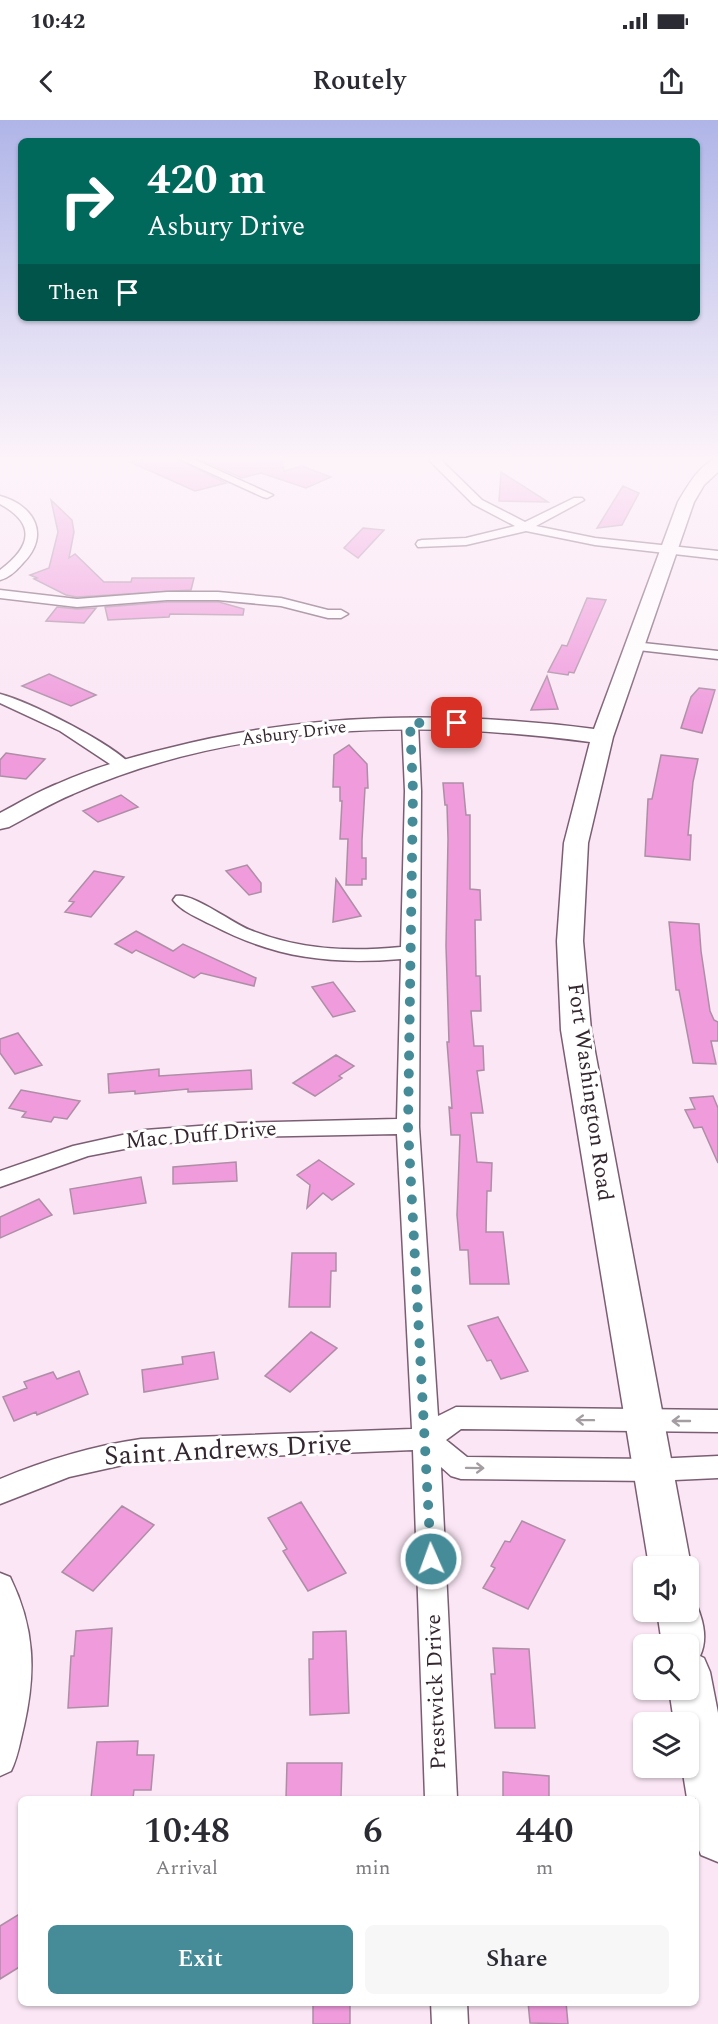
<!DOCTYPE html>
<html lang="en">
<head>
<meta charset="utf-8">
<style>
  :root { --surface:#fff; --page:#f7f7f7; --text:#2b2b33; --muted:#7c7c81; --accent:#468b98 }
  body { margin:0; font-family:Spectral,serif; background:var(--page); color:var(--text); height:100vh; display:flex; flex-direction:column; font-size:22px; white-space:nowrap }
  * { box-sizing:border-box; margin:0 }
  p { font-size:20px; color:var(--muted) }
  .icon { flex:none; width:33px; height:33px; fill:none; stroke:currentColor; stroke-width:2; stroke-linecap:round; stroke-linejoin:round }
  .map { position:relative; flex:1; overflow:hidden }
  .side { position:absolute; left:18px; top:1676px; width:681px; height:210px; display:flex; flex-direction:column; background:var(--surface); border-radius:9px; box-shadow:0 2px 4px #0004 }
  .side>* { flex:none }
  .banner { position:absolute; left:18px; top:18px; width:682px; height:183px; border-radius:9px; box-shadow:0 2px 4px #0004; background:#00695c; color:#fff; overflow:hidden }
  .buttons { position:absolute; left:633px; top:1436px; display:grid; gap:12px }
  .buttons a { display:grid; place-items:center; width:66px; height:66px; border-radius:9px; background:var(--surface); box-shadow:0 2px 4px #0004; font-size:30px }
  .pin { position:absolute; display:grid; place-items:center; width:51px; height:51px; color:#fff; margin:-26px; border-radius:12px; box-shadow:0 3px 9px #0006 }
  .me { position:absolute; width:66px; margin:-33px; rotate:358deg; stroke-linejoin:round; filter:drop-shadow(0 0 4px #0008) }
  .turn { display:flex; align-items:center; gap:21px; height:126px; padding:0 30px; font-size:27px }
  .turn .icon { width:78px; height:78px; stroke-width:2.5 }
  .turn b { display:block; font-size:42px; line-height:51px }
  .then { display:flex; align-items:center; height:57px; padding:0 30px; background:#0003; gap:12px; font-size:22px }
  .eta { display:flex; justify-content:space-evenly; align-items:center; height:102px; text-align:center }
  .eta b { font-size:36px; font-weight:600; line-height:42px }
  .button { display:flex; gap:12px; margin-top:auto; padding:12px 30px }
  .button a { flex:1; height:69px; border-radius:9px; background:var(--accent); color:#fff; font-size:24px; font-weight:600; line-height:69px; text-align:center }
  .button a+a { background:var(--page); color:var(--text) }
  .status { display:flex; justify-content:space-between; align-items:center; height:42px; padding:0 30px; background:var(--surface); direction:ltr }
  .status svg { height:16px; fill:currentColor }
  header { display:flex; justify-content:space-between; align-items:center; height:78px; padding:0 30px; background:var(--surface); font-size:27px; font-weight:600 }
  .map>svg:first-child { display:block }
  .building { fill:#ef9bdc; stroke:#ad8ea5; stroke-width:1.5 }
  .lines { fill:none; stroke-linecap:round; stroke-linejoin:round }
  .street-casing { stroke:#7b5e73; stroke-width:3 }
  .secondary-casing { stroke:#7b5e73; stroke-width:3 }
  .street { fill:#fff; fill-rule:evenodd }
  .secondary { fill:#fff; fill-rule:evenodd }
  .oneway { stroke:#a49ea2 }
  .route { stroke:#468b98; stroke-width:10; stroke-dasharray:0 18 }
  .labels { text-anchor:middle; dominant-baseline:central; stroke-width:6; stroke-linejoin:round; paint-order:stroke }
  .far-street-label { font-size:18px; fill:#342730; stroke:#fff }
  .street-label { font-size:22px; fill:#342730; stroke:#fff }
  .near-street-label { font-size:27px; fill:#342730; stroke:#fff }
</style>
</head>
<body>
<div class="status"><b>10:42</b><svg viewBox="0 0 49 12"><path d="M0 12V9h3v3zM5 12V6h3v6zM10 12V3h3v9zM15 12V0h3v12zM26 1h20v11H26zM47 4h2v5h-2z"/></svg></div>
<header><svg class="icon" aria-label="back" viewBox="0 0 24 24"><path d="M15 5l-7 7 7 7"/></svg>Routely<svg class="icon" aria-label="share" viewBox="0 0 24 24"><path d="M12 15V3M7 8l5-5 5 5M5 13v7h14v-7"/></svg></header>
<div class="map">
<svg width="718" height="1904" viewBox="0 0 718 1904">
  <rect width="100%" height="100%" fill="#fbe6f5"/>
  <!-- building -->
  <path class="building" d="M 153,337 L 173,337 L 226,363 L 195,371 L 130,342 Z
    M 194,337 L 282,337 L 284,351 L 302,346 L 331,357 L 306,368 L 261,353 L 242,358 Z
    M 501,352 L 548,382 L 499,381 Z
    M 623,366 L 639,373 L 622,405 L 597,408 Z
    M 51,380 L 72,400 L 74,412 L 69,438 L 75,434 L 104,462 L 131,462 L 132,458 L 194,458 L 191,470 L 77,477 L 66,475 L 34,459 L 37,458 L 30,455 L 49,448 L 58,412 Z
    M 363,408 L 384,410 L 358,438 L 344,428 Z
    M 587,478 L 606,480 L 574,553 L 569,552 L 568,555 L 548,552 L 562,525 L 567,526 Z
    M 167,482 L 219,482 L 244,489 L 243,495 L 170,494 L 169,497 L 108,500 L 105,487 Z
    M 57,487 L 77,489 L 96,488 L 84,503 L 46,501 Z
    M 49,554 L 96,575 L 71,586 L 22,566 Z
    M 547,556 L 558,589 L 531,590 Z
    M 699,568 L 715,570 L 702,613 L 681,608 L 691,577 Z
    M 349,625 L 367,644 L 368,668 L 365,668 L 362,720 L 362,738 L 366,738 L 366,759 L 362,759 L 362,765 L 346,765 L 348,719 L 340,719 L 342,681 L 340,681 L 340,667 L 333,667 L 334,635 Z
    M 6,633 L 45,639 L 26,659 L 0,656 L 0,640 Z
    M 661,635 L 698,639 L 693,662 L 688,715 L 691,715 L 690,740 L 645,736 L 648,679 L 652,679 Z
    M 443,663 L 463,663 L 466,695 L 470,695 L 470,769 L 480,770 L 481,800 L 475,800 L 476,856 L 480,856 L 481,891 L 471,891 L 474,926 L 483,926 L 484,950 L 477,951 L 483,993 L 471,993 L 477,1042 L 492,1043 L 491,1071 L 487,1071 L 486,1112 L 503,1112 L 509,1164 L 470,1164 L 468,1130 L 460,1130 L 457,1095 L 460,1015 L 451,1015 L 449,987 L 452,988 L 447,922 L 449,922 L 446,826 L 448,719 L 447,685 L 445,685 Z
    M 121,675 L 138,687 L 98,702 L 83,691 Z
    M 247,745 L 261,763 L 261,772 L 249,775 L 226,751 Z
    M 94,751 L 124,757 L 91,797 L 65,792 L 74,782 L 69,781 Z
    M 336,759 L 361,796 L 333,802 Z
    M 669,802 L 699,804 L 701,831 L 710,891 L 714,900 L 718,902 L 718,921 L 711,921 L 716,944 L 693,943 L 679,870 L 676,870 Z
    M 136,811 L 173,831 L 183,824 L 256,858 L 254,866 L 201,853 L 194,858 L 136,830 L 132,833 L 115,824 Z
    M 333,862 L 355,891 L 333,897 L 312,867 Z
    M 18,913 L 42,945 L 15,954 L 0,933 L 0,919 Z
    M 336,935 L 354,946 L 339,956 L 342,958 L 315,976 L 293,963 Z
    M 159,949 L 159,956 L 251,950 L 252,969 L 188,972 L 188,969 L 135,974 L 135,971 L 109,973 L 108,954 Z
    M 21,970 L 80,981 L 67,999 L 54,997 L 51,1002 L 22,997 L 26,992 L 9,988 Z
    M 713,976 L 718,988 L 718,1043 L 702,1007 L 694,1008 L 685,990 L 695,989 L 690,978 Z
    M 319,1040 L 354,1064 L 332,1080 L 323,1073 L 307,1088 L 310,1065 L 297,1055 Z
    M 236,1042 L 237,1061 L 173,1064 L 173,1047 Z
    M 141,1057 L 146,1083 L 74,1094 L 70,1069 Z
    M 39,1079 L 52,1095 L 0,1118 L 0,1097 Z
    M 292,1133 L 336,1133 L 336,1151 L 331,1151 L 330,1187 L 289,1187 Z
    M 498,1197 L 528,1251 L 501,1259 L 491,1240 L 487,1241 L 468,1206 Z
    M 311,1212 L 337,1228 L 290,1272 L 265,1256 Z
    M 214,1232 L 218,1259 L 144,1272 L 142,1250 L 183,1244 L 182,1237 Z
    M 79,1251 L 88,1274 L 37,1295 L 36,1292 L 14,1301 L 3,1277 L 27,1268 L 24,1262 L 53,1252 L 57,1259 Z
    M 301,1382 L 346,1453 L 308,1471 L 283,1431 L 287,1429 L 268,1398 Z
    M 122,1386 L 154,1405 L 93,1471 L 62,1452 Z
    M 522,1401 L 565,1420 L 528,1489 L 483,1468 L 495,1448 L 491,1446 L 505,1421 L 510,1422 Z
    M 112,1508 L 108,1586 L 68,1588 L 71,1536 L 74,1536 L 76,1511 Z
    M 346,1511 L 349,1593 L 310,1595 L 309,1539 L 313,1539 L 313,1512 Z
    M 493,1528 L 529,1529 L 535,1608 L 495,1608 L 491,1554 L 495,1554 Z
    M 138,1621 L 137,1635 L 154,1635 L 151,1670 L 134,1670 L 133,1678 L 91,1678 L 97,1622 Z
    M 287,1643 L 342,1643 L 341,1678 L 286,1678 Z
    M 503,1652 L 549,1656 L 549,1678 L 503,1678 Z
    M 21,1793 L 21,1846 L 0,1859 L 0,1806 Z
    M 313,1882 L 350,1882 L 350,1904 L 313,1904 Z
    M 528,1882 L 566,1882 L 568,1904 L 530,1903 Z"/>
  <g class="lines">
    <defs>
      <path id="street" d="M 175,337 L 189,337 L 273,375 L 267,378 L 263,377 Z
        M 426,337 L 438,337 L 482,380 L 525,402 L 574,378 L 582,378 L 584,380 L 536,406 L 595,418 L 718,431 L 718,439 L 595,425 L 526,411 L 466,425 L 418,427 L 416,424 L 418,421 L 422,420 L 466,418 L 515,406 L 473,384 Z
        M 0,376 C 34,385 51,415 23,443 C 17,450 9,458 0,460 L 0,450 C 31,427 37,404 0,384 Z
        M 0,470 L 77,479 L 167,472 L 218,472 L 281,478 L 328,490 L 341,490 L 348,494 L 341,498 L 328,498 L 281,486 L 218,480 L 167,480 L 77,487 L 0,478 Z
        M 634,522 L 718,531 L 718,539 L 629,529 L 627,526 Z
        M 0,574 C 28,581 116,625 133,647 L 131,650 L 119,650 L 60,611 L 0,583 Z
        M 410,598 L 418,603 L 421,671 L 419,1007 L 438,1296 L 456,1287 L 718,1290 L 718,1312 L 461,1309 L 446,1320 L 467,1337 L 653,1339 L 718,1336 L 718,1358 L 653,1361 L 461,1359 L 451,1356 L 441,1347 L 457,1678 L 425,1678 L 413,1330 L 141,1341 L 69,1357 L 0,1384 L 0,1359 C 46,1340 92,1326 141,1319 L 412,1309 L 397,1014 L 239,1017 L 145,1025 L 88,1036 L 0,1067 L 0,1051 L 73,1026 L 145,1010 L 239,1003 L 397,999 L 401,839 C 330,845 275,838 212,805 C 200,799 181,791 173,780 L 176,776 C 192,772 232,803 250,810 C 300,830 348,832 401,827 L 405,671 L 402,603 Z
        M 0,1453 L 10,1457 C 35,1508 36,1552 24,1606 C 20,1622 18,1637 11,1651 L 0,1656 Z
        M 431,1882 L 467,1882 L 468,1904 L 432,1904 Z"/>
      <path id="secondary" d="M 718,338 L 718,352 L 704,365 L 694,382 L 613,617 L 588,723 L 583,821 L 591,910 L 691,1446 L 688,1451 L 688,1446 L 649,1446 L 561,910 L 557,821 L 564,723 L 590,622 C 419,599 233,603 73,674 C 51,683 30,696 9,707 L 0,709 L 0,693 C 19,683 37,672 57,664 C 93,648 131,637 169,628 C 309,592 451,591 594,609 L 678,382 C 687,367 700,343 718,338 Z
        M 688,1476 L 693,1477 C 702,1496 709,1517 700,1536 L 704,1538 L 710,1552 L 718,1593 L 718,1742 L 701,1735 L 696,1723 L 696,1678 L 687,1678 L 682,1647 L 688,1647 L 688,1602 L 674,1602 L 669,1569 L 688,1569 L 688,1524 L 662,1524 L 657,1491 L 688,1491 Z"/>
    </defs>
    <!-- street casing -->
    <use href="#street" class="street-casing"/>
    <!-- secondary casing -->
    <use href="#secondary" class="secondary-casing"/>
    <!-- street -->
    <use href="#street" class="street"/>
    <!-- secondary -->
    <use href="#secondary" class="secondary"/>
  </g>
  <!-- one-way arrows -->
  <defs><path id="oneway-shaft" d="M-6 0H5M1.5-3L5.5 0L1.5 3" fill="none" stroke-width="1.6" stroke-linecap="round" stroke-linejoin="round" transform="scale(1.5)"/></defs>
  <g class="oneway">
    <use href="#oneway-shaft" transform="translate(585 1300) rotate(-179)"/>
    <use href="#oneway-shaft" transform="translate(681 1301) rotate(-180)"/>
    <use href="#oneway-shaft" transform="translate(475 1348) rotate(1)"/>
  </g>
  <!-- sky -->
  <linearGradient id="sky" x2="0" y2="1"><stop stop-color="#afb5e8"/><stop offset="0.56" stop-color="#fdf4fa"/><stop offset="1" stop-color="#fdf4fa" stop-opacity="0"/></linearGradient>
  <rect width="718" height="604" fill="url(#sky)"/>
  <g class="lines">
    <!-- route -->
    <path class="route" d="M 431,1439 L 408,1007 L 413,671 L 410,603 L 457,603"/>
  </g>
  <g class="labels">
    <!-- far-street labels -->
    <g class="far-street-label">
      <text transform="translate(294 613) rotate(-7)">Asbury Drive</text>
    </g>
    <!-- street labels -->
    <g class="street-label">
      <text transform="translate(590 972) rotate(82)">Fort Washington Road</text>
      <text transform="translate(201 1015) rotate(-5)">Mac Duff Drive</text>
      <text transform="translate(436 1572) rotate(-92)">Prestwick Drive</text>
    </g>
    <!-- near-street labels -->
    <g class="near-street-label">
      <text transform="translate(228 1330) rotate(-3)">Saint Andrews Drive</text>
    </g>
  </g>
</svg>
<div class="buttons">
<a><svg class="icon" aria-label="sound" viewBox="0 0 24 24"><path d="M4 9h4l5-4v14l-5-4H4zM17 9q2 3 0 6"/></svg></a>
<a><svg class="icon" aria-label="search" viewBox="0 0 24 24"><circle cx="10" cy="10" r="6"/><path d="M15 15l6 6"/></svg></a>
<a><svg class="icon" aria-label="layers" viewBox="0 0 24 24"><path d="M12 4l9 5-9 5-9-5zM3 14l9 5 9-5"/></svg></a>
</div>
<div class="pin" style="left:457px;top:603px;background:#d93025"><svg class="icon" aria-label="arrive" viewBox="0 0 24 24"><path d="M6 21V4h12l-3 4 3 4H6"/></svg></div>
<svg class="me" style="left:431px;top:1439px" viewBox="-20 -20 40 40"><circle r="17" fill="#468b98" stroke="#fff" stroke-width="3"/><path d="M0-11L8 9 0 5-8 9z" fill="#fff"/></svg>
<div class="banner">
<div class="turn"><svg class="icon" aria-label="right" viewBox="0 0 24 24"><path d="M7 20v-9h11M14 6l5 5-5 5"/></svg><div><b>420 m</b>Asbury Drive</div></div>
<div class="then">Then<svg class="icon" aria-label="arrive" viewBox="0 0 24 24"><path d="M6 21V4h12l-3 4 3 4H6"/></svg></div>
</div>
<section class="side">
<div class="eta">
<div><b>10:48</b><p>Arrival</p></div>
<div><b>6</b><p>min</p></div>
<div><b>440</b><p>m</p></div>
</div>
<div class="button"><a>Exit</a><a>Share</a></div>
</section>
</div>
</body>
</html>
